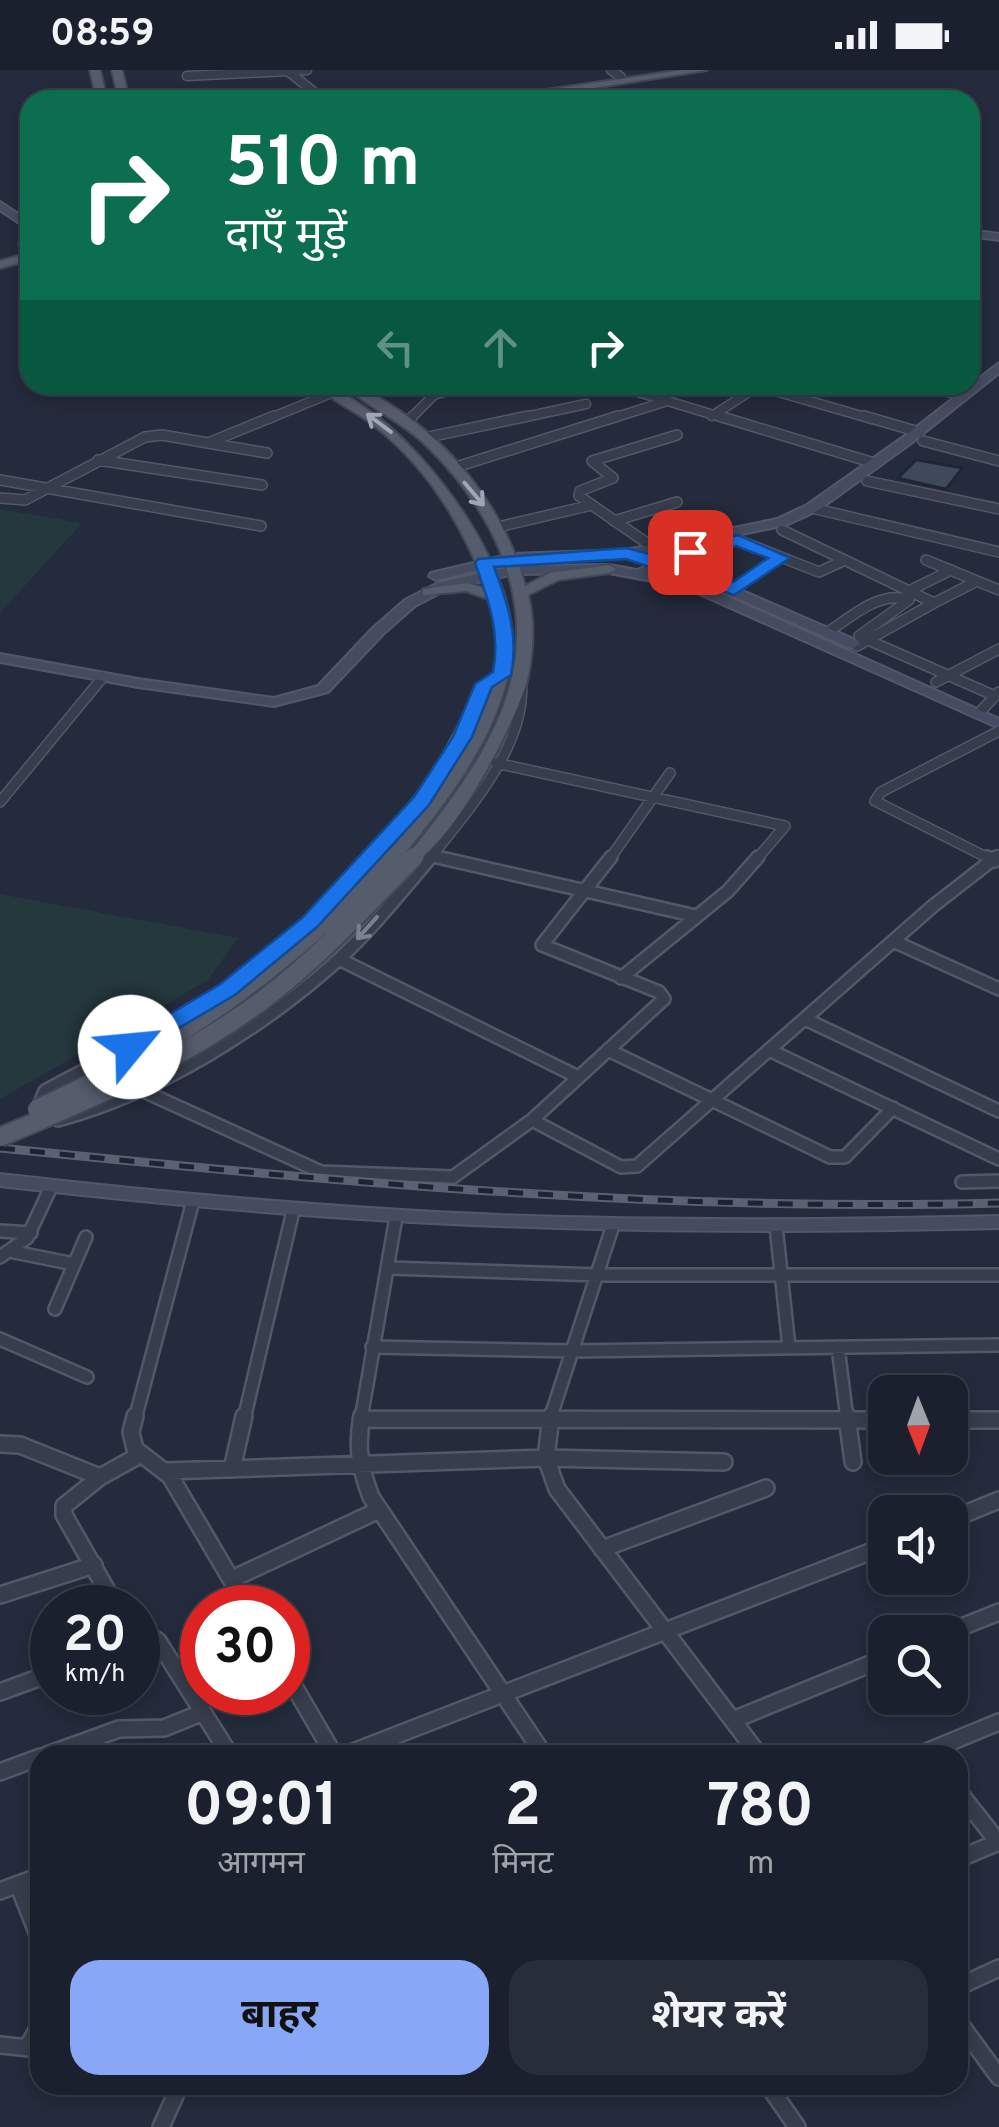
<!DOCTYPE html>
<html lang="hi">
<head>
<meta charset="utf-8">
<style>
  :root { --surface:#1a202d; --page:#272d39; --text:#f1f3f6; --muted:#9fa3aa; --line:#383e49; --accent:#88a8f7 }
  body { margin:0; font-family:Overpass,"Noto Sans Devanagari",sans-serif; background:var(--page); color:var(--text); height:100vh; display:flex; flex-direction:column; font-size:38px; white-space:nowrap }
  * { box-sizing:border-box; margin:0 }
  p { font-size:32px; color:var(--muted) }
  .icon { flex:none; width:55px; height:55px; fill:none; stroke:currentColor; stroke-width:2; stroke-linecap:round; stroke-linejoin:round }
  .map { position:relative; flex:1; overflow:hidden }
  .side { position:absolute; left:30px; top:1675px; width:938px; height:350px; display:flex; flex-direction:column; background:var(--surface); border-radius:30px; box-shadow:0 5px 15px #0003,0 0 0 2px var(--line) }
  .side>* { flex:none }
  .banner { position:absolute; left:20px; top:20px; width:960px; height:305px; border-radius:30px; box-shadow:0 5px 15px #0003,0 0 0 2px var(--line); background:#0b6e4f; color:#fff; overflow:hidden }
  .needle { width:65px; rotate:179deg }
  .buttons { position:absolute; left:868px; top:1305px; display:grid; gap:20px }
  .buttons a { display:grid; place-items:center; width:100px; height:100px; border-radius:20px; background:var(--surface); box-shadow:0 5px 15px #0003,0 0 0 2px var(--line); font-size:50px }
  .speed { position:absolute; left:30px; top:1515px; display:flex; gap:20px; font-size:50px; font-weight:700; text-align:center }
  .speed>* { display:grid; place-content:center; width:130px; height:130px; border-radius:50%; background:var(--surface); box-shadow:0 5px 15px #0003,0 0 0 2px var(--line); line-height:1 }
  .speed small { font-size:25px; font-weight:400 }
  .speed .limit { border:15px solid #d22; background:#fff; color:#111 }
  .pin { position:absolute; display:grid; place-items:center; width:85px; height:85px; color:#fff; margin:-42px; border-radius:20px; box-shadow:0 5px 15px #0006 }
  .me { position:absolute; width:110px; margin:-55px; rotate:62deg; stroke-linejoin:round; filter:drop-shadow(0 0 8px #0008) }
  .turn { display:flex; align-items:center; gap:35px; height:210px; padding:0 40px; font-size:45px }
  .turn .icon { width:130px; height:130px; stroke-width:2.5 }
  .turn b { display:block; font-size:70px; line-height:85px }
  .lanes { display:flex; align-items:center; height:95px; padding:0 40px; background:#0003; justify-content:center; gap:50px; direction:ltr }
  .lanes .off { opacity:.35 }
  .eta { display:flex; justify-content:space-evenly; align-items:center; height:170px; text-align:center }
  .eta b { font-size:60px; font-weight:700; line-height:70px }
  .cta { display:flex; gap:20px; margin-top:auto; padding:20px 40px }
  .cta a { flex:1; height:115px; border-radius:30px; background:var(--accent); color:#111; font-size:40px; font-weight:700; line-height:115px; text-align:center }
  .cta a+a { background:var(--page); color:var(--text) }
  .status { display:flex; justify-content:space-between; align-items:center; height:70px; padding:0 50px; background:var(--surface); direction:ltr }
  .status svg { height:28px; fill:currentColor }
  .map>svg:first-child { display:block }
  .green { fill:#25383d }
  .building { fill:#3f495b; stroke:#1e2533; stroke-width:2.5 }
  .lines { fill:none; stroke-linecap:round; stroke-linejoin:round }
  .street-far3-casing { stroke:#525867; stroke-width:11 }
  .street-far2-casing { stroke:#525867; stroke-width:12 }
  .street-far1-casing { stroke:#525867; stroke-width:16 }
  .street-casing { stroke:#525867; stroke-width:20 }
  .secondary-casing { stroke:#525867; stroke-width:4 }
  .primary-casing { stroke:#404755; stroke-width:4 }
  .street-far3 { stroke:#373d4c; stroke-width:8 }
  .street-far2 { stroke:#373d4c; stroke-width:9 }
  .street-far1 { stroke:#373d4c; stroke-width:11 }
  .street { stroke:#373d4c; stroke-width:15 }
  .secondary { fill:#454c5f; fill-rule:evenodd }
  .primary { fill:#555c6c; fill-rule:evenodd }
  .rail-casing { stroke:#596173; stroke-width:9 }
  .rail { stroke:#1c2331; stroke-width:5; stroke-dasharray:15; stroke-linecap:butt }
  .primary-bridge-far1-casing { stroke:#404755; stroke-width:18; stroke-linecap:butt }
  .primary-bridge-casing { stroke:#404755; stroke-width:22; stroke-linecap:butt }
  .primary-bridge-far1 { stroke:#555c6c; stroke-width:14 }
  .primary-bridge { stroke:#555c6c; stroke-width:18 }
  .oneway { stroke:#9fa6b5 }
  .oneway2 { stroke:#7b8190 }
  .route { fill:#1a73e8; stroke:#114b97; stroke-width:2.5 }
</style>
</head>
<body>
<div class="status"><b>08:59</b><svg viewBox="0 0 49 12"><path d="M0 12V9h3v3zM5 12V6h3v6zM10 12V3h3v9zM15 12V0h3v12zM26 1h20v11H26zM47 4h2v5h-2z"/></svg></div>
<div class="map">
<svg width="999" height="2057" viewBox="0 0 999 2057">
  <rect width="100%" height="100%" fill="#232b3c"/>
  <!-- green -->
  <path class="green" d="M 0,439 L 82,453 L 0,543 Z
    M 0,824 L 238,868 L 207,911 L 0,1029 Z"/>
  <!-- building -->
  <path class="building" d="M 916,390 L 962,398 L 946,419 L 898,408 Z"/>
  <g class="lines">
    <defs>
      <path id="street-far3" d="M 611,0 L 621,7
        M 289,2 L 324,30
        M 187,6 L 307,0
        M 970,262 L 976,265 L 970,272
        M 754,315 L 872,349
        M 918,315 L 964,326
        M 625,318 L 727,349
        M 434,325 L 466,315
        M 712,346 L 758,316
        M 268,349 L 334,322
        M 410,349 L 434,325 L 426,315
        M 516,349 L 586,334
        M 610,349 L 664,332"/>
      <path id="street-far2" d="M 719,346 L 874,393
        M 864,346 L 919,362
        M 407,352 L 413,346
        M 424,368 L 528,346
        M 923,371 L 999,391
        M 208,373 L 267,383
        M 98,390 L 262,415
        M 453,398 L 618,346
        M 0,410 L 261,456
        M 867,411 L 999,439
        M 0,428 L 25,430 L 145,367 L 162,365 L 208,373 L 274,346
        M 592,435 L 579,426 L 580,421 L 613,408 L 592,391 L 677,365
        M 812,438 L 999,482
        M 614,451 L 677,432
        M 498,457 L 592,435 L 654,478
        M 782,460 L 934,533 L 977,511
        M 738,470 L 781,487
        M 926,490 L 999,520
        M 734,519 L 781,487 L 819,502 L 845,490
        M 909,521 L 951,500
        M 828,562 C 851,547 880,520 909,530 L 859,566 L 995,626
        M 857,576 L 934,533
        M 936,612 L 999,579
        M 978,644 L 999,622
        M 496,693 L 785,756 L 756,790
        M 0,732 L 103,607
        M 369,790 L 435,708 L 477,630 L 501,605
        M 429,790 L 432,786
        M 448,790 L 432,786 C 470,737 529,673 521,607
        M 609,790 L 670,703
        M 992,790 L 875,731 L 881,722 L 999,661
        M 993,790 L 999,785"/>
      <path id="street-far1" d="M 372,787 C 334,828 296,870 250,903 C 186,950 114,984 45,1021 L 40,1033 L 58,1050 C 158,1023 261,959 338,890 C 372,859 401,822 431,787
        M 437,787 L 696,846
        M 987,787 L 995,791
        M 893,871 L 999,919
        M 339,889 L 578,1007
        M 621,908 L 728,821 L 758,787
        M 805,949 L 999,1041
        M 608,980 L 830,1087 L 845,1087 L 893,1038
        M 769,980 L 999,1089
        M 139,1019 L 321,1102 L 453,1107 L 532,1050 L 664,929 L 659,922 L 542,875 L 611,787
        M 532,1050 L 621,1097 L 637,1096 L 933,836 L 996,787
        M 962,1112 L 999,1111
        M 776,1156 L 789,1277
        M 0,1161 L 31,1163
        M 14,1182 L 74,1194
        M 0,1187 L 27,1168 L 51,1117
        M 389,1198 L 598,1205 L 999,1205
        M 55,1239 L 86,1167
        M 0,1269 L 87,1307
        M 372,1277 L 573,1281 L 999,1275
        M 838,1277 L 847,1349
        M 135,1349 L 193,1131
        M 244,1349 L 293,1141
        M 361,1349 L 396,1147
        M 550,1349 L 613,1155"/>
      <path id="street" d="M 135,1346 L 131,1362 L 135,1379 L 170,1406 L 248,1538
        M 362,1346 C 356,1378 360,1398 371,1427 L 544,1685
        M 551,1346 L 546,1388 L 557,1419 L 759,1685
        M 847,1346 L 853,1392
        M 361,1349 L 885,1350
        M 950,1350 L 999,1350
        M 0,1374 L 20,1375 L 100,1407
        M 232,1399 L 244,1346
        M 167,1401 L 546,1388 L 724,1392
        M 950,1450 L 999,1430
        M 602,1479 L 766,1418
        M 232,1509 L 379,1440
        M 0,1525 L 94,1495
        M 117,1538 L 64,1445 L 64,1436 L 100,1407 L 138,1386
        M 138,1560 L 158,1571 L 230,1685
        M 949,1562 L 999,1542
        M 288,1606 L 334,1685
        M 0,1622 L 52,1603
        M 733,1650 L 885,1588
        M 47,1685 L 119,1659 L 164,1658 L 201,1643
        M 345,1685 L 885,1476
        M 919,1685 L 999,1652
        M 0,1702 L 40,1687
        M 958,1721 L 999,1773
        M 958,1789 L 999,1772
        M 18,1814 L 40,1870
        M 0,1821 L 40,1806
        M 958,1917 L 999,1898
        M 958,1951 L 999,2007
        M 0,1975 L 40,1979
        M 27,1978 L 40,1955
        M 768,2015 L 797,2057
        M 161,2057 L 180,2015"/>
      <path id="secondary" d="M 0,132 L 30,152 L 30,160 L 0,140 Z
        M 970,160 L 999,164 L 999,170 L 970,166 Z
        M 999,293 L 999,303 L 910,374 L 817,441 L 786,455 L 626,488 L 511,492 L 436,510 L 429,506 L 431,503 L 511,484 L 626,480 L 777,449 L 807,435 L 902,368 Z
        M 698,476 L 705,480 L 703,483 L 652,503 L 693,511 L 999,649 L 999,658 L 684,517 L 609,503 L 514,504 L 447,519 L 415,536 L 383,564 L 328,622 L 274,636 L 138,617 L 0,592 L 0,584 L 138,609 L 274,628 L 318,616 L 373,558 L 405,530 L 438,513 L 514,496 L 609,495 L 637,500 Z
        M 699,502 L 858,571 L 860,574 L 853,578 L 848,577 L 694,509 L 694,503 Z
        M 0,1104 C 166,1123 332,1138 499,1145 C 665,1151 832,1150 999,1146 L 999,1158 C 832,1162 665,1163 499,1156 C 332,1150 166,1135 0,1116 Z"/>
      <path id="primary" d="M 90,0 L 100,0 L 107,30 L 97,30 Z
        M 112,0 L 122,0 L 129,30 L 119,30 Z
        M 682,0 L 707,0 L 517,30 L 467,30 L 507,22 L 512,25 Z
        M 30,166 L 30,190 L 0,198 L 0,191 L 29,183 L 19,174 Z
        M 314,315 C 335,315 351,328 368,340 C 433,385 524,508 511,589 C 500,663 451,726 406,782 L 400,784 L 392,779 C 445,709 521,625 491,530 L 466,521 L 423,525 L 423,519 L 467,513 L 487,519 C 462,455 428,397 372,354 C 354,340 331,330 314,315 Z
        M 343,315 C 360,315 371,323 386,332 C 451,372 506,441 525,516 L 550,503 L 609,495 L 616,499 L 609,503 L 558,510 L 528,525 C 535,552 533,584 527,611 C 517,649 453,773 418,788 L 410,783 C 484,690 550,600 499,478 C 483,441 458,407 429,378 C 402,351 369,338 343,315 Z"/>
    </defs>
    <!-- street-far3 casing -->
    <use href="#street-far3" class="street-far3-casing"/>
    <!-- street-far2 casing -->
    <use href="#street-far2" class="street-far2-casing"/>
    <!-- street-far1 casing -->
    <use href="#street-far1" class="street-far1-casing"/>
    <!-- street casing -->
    <use href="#street" class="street-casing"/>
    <!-- secondary casing -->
    <use href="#secondary" class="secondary-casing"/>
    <!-- primary casing -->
    <use href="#primary" class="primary-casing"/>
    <!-- street-far3 -->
    <use href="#street-far3" class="street-far3"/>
    <!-- street-far2 -->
    <use href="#street-far2" class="street-far2"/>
    <!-- street-far1 -->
    <use href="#street-far1" class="street-far1"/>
    <!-- street -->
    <use href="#street" class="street"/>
    <!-- secondary -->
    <use href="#secondary" class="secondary"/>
    <!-- primary -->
    <use href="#primary" class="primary"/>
    <defs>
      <path id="rail" d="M 0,1078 C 333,1112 664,1142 999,1133"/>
    </defs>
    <!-- rail casing -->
    <use href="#rail" class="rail-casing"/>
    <!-- rail -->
    <use href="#rail" class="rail"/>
    <defs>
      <path id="primary-bridge-far1" d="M 390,790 L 400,779
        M 412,790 L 418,783"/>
      <path id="primary-bridge" d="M 37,1039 C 178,975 285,898 392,787
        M 0,1067 C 92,1029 184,989 264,929 C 319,887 366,836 414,787"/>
    </defs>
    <!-- primary-bridge-far1 casing -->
    <use href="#primary-bridge-far1" class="primary-bridge-far1-casing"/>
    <!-- primary-bridge casing -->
    <use href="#primary-bridge" class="primary-bridge-casing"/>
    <!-- primary-bridge-far1 -->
    <use href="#primary-bridge-far1" class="primary-bridge-far1"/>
    <!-- primary-bridge -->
    <use href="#primary-bridge" class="primary-bridge"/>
  </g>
  <!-- one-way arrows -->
  <defs><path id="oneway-shaft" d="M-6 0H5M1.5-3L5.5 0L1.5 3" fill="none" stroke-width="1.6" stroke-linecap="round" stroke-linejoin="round" transform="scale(2.5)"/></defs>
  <g class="oneway">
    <use href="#oneway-shaft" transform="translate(379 353) rotate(-143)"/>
    <use href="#oneway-shaft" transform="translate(474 424) rotate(50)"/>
  </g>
  <use class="oneway2" href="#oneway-shaft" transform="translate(367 858) rotate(132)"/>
  <!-- route -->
  <path class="route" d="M 738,465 L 790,488 L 734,525 L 626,489 L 494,497 C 508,534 519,566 511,605 L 492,617 L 472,667 L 429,735 L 317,857 L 235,925 L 138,982 L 122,982 L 119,977 L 122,972 L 219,915 L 302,848 L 414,727 L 453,667 L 475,614 L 493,602 C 501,563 488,529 475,493 L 478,489 L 626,478 L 670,489 L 733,512 L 768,488 L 736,476 L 690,487 L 682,482 Z"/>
</svg>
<div class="buttons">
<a><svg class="needle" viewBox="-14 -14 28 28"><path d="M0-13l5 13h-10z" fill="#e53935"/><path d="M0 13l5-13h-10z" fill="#9fa3aa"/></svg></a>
<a><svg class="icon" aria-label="sound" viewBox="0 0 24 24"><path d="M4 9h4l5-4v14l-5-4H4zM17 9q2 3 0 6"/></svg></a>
<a><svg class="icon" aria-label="search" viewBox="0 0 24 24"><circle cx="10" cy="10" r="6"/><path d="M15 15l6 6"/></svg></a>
</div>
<div class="speed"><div>20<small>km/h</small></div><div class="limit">30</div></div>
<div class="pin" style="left:690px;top:482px;background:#d93025"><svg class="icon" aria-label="arrive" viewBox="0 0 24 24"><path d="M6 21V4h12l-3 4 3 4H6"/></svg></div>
<svg class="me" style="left:130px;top:977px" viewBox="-20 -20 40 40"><circle r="19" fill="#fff"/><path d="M0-13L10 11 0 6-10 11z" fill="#1a73e8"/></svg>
<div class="banner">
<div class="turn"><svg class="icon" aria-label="right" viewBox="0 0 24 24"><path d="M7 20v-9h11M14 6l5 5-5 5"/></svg><div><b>510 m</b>दाएँ मुड़ें</div></div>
<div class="lanes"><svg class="icon off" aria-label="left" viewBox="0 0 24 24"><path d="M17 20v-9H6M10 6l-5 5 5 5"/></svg><svg class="icon off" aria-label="ahead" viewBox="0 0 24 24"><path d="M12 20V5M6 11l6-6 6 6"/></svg><svg class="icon" aria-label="right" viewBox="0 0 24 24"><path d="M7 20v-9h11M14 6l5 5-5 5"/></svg></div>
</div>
<section class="side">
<div class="eta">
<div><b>09:01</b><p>आगमन</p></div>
<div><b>2</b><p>मिनट</p></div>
<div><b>780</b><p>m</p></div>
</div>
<div class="cta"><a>बाहर</a><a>शेयर करें</a></div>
</section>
</div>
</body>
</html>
